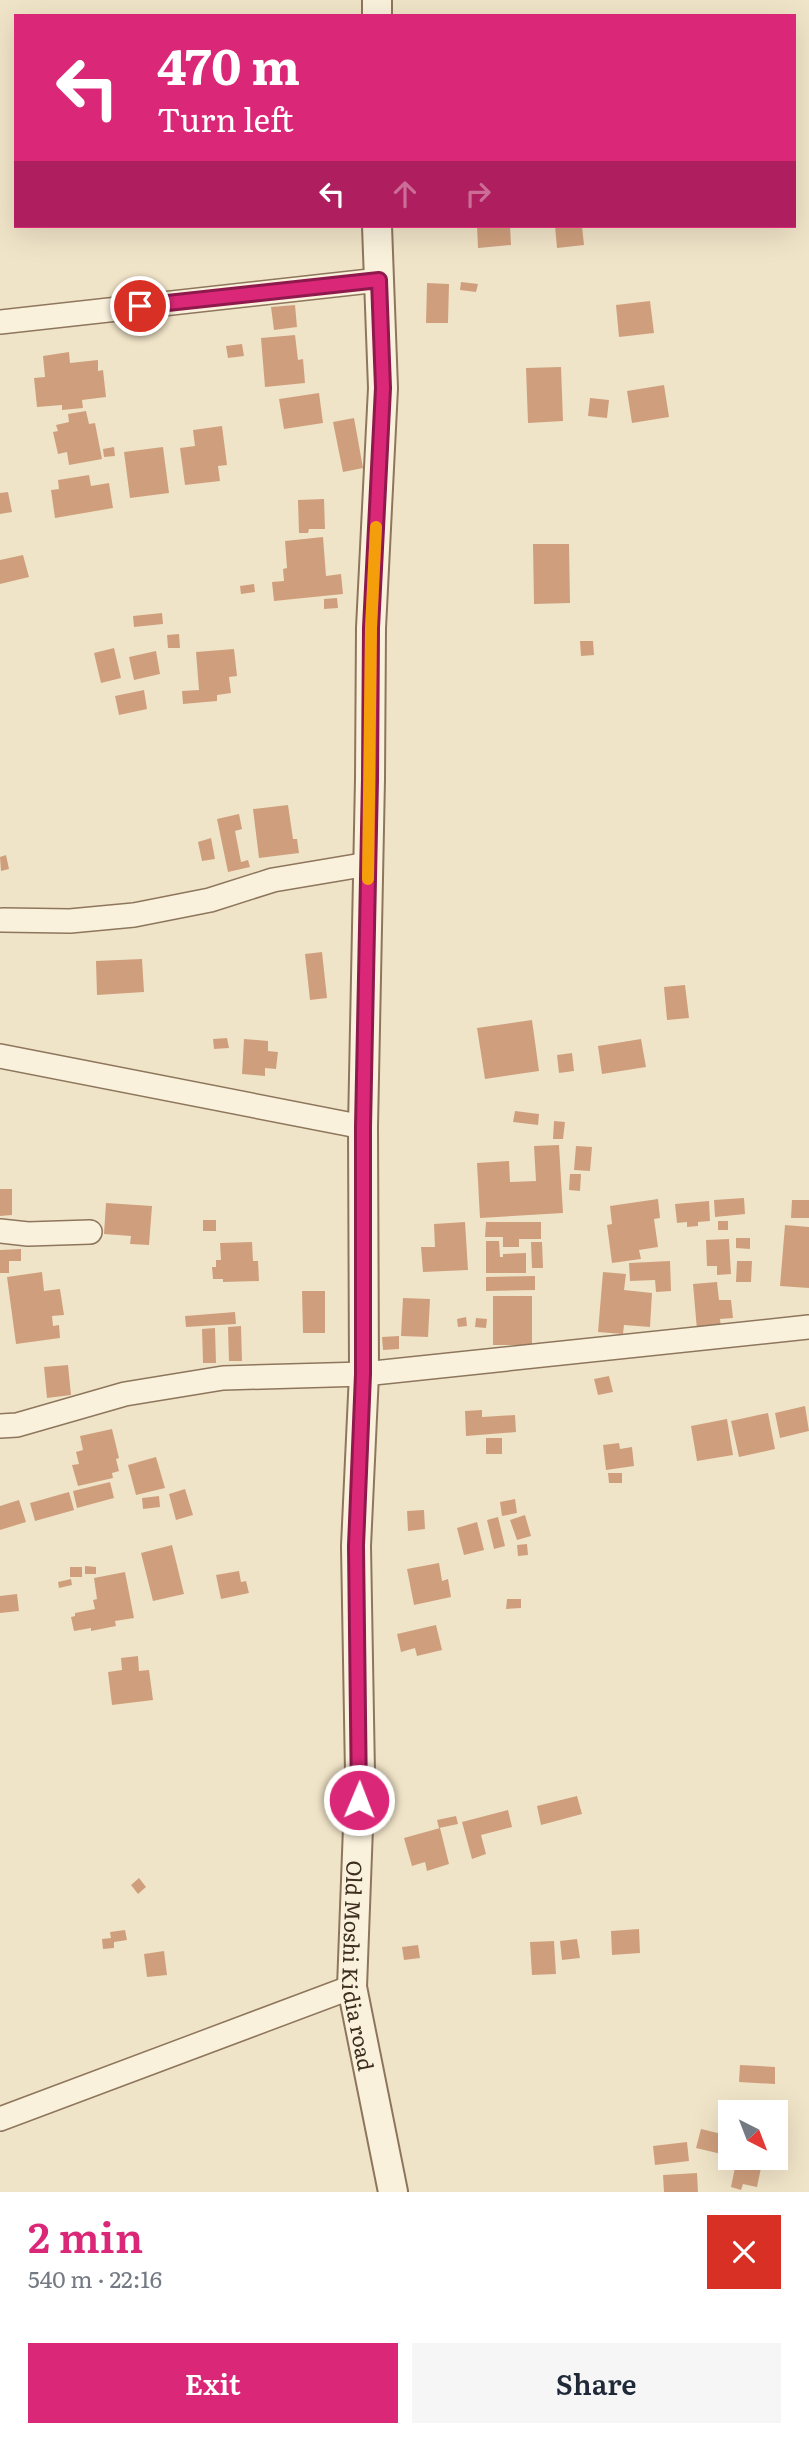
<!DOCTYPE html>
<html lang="en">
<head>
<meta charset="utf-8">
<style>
  :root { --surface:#fff; --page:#f6f6f7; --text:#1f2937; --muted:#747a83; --accent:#db2777 }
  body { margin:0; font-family:Literata,serif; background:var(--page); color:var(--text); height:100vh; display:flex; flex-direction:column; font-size:26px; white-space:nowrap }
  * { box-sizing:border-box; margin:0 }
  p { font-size:23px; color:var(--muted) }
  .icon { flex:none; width:38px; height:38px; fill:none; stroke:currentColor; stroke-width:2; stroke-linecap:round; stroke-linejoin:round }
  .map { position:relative; height:2192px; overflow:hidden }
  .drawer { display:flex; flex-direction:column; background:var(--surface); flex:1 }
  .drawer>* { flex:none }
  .top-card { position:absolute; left:14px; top:14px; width:782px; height:214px; border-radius:0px; box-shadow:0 7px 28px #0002; background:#db2777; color:#fff; overflow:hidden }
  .needle { width:46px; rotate:138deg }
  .buttons { position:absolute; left:718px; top:2100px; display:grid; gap:14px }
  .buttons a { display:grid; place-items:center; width:70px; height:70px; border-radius:0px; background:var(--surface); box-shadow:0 7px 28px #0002; font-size:35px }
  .pin { position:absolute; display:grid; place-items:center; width:60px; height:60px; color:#fff; margin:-30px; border:4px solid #fff; border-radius:50%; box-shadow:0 2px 7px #0007 }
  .me { position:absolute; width:77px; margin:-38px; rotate:1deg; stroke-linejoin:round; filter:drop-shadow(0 0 5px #0008) }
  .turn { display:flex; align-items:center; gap:24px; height:147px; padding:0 28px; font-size:32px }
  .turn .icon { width:91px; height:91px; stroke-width:2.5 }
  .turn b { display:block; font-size:49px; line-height:60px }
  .lanes { display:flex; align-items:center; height:66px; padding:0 28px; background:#0003; justify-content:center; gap:35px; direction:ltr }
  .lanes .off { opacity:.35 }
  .round { display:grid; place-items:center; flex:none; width:74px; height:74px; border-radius:0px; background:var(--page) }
  .summary { display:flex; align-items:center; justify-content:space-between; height:119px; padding:0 28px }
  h1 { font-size:42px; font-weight:600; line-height:52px; color:var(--accent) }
  .cta { display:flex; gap:14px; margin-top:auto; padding:14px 28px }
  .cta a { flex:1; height:80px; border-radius:0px; background:var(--accent); color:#fff; font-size:28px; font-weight:600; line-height:80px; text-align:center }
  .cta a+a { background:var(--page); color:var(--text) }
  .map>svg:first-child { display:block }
  .building { fill:#cf9f7d }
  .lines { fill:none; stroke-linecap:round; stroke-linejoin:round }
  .minor-casing { stroke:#8d765c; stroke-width:26 }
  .tertiary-casing { stroke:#8d765c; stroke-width:32 }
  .minor { stroke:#faf1dc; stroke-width:23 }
  .tertiary { stroke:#faf1dc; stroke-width:28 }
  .route-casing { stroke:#8e194d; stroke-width:18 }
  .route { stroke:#db2777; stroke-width:12 }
  .slow { stroke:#f59e0b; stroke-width:12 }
  .labels { text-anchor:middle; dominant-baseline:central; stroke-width:5; stroke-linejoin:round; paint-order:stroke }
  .street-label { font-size:21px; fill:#3d2e20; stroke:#f7eed8 }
</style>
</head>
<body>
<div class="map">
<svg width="809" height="2192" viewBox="0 0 809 2192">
  <rect width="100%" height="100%" fill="#f0e4c8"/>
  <!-- building -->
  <path class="building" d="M 477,226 L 510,226 L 511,245 L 478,248 Z
    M 555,226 L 582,226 L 584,245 L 557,248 Z
    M 461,282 L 478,284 L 476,292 L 460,290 Z
    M 427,283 L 449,284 L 448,323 L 426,323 Z
    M 650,301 L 654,333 L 619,337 L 616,305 Z
    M 295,305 L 297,327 L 274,330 L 271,307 Z
    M 295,335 L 298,360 L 303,359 L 305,383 L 265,387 L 261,338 Z
    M 242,344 L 244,356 L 228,358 L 226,346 Z
    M 69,352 L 70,363 L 98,360 L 98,371 L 103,370 L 106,397 L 82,400 L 83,408 L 62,410 L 62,405 L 37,407 L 34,378 L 45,377 L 43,356 Z
    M 561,367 L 563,421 L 528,423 L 526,368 Z
    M 664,385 L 669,417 L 632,423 L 627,391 Z
    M 319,393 L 323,423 L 284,429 L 279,399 Z
    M 590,398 L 609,400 L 607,418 L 588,416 Z
    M 86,411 L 89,424 L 95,423 L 102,459 L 69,465 L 67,452 L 58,454 L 53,432 L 58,431 L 56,425 L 69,422 L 68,414 Z
    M 354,418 L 363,468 L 343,472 L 333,422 Z
    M 222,426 L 227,465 L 218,466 L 220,481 L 185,485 L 180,448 L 195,446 L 193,430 Z
    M 114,447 L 115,456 L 104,457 L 103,449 Z
    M 163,447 L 169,493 L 130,498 L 124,452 Z
    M 89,475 L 91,486 L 109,483 L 113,508 L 55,518 L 51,490 L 59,489 L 58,480 Z
    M 8,492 L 12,512 L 0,514 L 0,493 Z
    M 324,499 L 325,529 L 309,529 L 308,533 L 299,533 L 298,500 Z
    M 323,537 L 326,576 L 341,574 L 343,594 L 274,601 L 272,582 L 284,581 L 283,569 L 287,568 L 285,541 Z
    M 533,544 L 569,544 L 570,603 L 534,604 Z
    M 23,555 L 29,577 L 0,584 L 0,560 Z
    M 254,584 L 255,592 L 241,594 L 240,586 Z
    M 337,598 L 338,608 L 324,609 L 324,599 Z
    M 162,613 L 163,624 L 134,627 L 133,616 Z
    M 179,634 L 180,648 L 168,648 L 167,635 Z
    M 580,641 L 593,641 L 594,655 L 581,656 Z
    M 114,648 L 121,678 L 101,683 L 94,653 Z
    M 234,649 L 237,676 L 229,677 L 231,693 L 217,695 L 217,701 L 183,704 L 182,691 L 199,690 L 196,652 Z
    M 156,651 L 160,674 L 134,680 L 129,657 Z
    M 144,690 L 147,709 L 119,715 L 115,696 Z
    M 288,805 L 293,839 L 297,839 L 299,853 L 259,858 L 253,809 Z
    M 239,814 L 242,829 L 235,831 L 241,862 L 248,860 L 250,867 L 228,872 L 217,819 Z
    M 211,838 L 215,859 L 202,861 L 198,842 Z
    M 6,855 L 9,869 L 1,871 L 0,857 Z
    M 322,952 L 327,998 L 310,1000 L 305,954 Z
    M 142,959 L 144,992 L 97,995 L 96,961 Z
    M 685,985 L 689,1018 L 667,1020 L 664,987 Z
    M 532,1020 L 539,1071 L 485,1079 L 477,1028 Z
    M 227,1038 L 229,1048 L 214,1049 L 213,1039 Z
    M 244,1039 L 268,1041 L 268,1051 L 278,1052 L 276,1069 L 265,1068 L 265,1076 L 242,1074 Z
    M 641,1039 L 646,1067 L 602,1074 L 598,1046 Z
    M 572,1053 L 574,1071 L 559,1073 L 557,1055 Z
    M 515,1111 L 539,1114 L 538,1125 L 513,1122 Z
    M 554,1121 L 565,1122 L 563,1139 L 553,1139 Z
    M 559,1145 L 563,1213 L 480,1218 L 477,1163 L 509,1161 L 510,1182 L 536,1181 L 534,1146 Z
    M 576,1146 L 592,1147 L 590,1171 L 574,1170 Z
    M 570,1174 L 581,1174 L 580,1191 L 569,1190 Z
    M 0,1189 L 12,1189 L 12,1215 L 0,1216 Z
    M 744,1198 L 745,1214 L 715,1217 L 714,1200 Z
    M 658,1199 L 660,1218 L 654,1219 L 658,1247 L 639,1250 L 641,1259 L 612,1263 L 607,1225 L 612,1224 L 610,1206 Z
    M 792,1200 L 809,1200 L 809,1218 L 791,1218 Z
    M 709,1201 L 710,1221 L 698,1222 L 698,1226 L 687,1227 L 687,1222 L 677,1223 L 675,1204 Z
    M 106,1203 L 152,1206 L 149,1245 L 130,1244 L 131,1236 L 104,1234 Z
    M 203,1220 L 216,1220 L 216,1231 L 203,1231 Z
    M 718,1221 L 728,1221 L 728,1230 L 718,1230 Z
    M 465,1222 L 468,1270 L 423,1272 L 421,1247 L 435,1247 L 434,1224 Z
    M 486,1222 L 541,1222 L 541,1239 L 519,1239 L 519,1247 L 503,1247 L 503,1237 L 485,1237 Z
    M 785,1225 L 809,1227 L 809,1288 L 780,1286 Z
    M 736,1238 L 750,1238 L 750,1249 L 736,1248 Z
    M 729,1239 L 731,1274 L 717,1275 L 717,1266 L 707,1266 L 706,1240 Z
    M 486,1241 L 499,1241 L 500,1257 L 503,1257 L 503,1254 L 526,1253 L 526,1273 L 486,1273 Z
    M 252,1242 L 253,1261 L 258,1261 L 259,1281 L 223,1282 L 223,1279 L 213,1279 L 212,1267 L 216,1267 L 216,1260 L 221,1260 L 220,1243 Z
    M 531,1242 L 542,1242 L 543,1268 L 532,1268 Z
    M 21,1249 L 21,1261 L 9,1261 L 9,1273 L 0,1273 L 0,1250 Z
    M 670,1261 L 671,1291 L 656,1292 L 655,1280 L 630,1281 L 629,1263 Z
    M 737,1261 L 752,1261 L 751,1282 L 736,1282 Z
    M 42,1272 L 44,1291 L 60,1289 L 64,1315 L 52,1316 L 53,1326 L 59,1325 L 60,1338 L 16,1344 L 7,1277 Z
    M 603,1272 L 626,1274 L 624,1290 L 652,1293 L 650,1327 L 624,1325 L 623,1334 L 598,1332 Z
    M 535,1276 L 535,1290 L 486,1291 L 486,1277 Z
    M 717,1282 L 719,1300 L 731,1300 L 733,1318 L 720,1319 L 721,1328 L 697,1330 L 693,1284 Z
    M 302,1291 L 325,1291 L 325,1333 L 303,1333 Z
    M 493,1296 L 532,1296 L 532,1345 L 493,1345 Z
    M 403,1298 L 430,1299 L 428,1337 L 401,1336 Z
    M 235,1312 L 236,1324 L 186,1327 L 185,1316 Z
    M 466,1317 L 467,1326 L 458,1327 L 457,1319 Z
    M 476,1318 L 487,1319 L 486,1328 L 475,1327 Z
    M 241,1326 L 242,1361 L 229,1361 L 228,1327 Z
    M 215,1328 L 216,1363 L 203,1363 L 202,1329 Z
    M 399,1336 L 399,1349 L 383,1350 L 382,1337 Z
    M 68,1365 L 71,1395 L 47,1398 L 44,1367 Z
    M 609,1376 L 613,1392 L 598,1395 L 594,1379 Z
    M 805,1406 L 809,1431 L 780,1438 L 775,1413 Z
    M 482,1410 L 482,1417 L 515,1415 L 516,1432 L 466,1436 L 465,1411 Z
    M 768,1413 L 775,1449 L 739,1457 L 731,1421 Z
    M 727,1419 L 733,1455 L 697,1461 L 691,1426 Z
    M 112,1429 L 119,1458 L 116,1459 L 119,1471 L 112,1473 L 113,1478 L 78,1486 L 72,1465 L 79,1464 L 76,1452 L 83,1450 L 80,1436 Z
    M 486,1438 L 502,1438 L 502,1454 L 486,1454 Z
    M 619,1443 L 620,1449 L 632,1447 L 634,1466 L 606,1470 L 603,1445 Z
    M 156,1457 L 165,1488 L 136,1495 L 128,1465 Z
    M 608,1473 L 622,1473 L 622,1483 L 609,1483 Z
    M 110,1482 L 114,1498 L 77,1508 L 73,1491 Z
    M 185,1489 L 193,1515 L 176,1520 L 169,1494 Z
    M 69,1492 L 74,1510 L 35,1521 L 30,1503 Z
    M 159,1496 L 160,1507 L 143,1509 L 142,1498 Z
    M 515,1499 L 517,1513 L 502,1516 L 500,1502 Z
    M 19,1500 L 26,1522 L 0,1530 L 0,1506 Z
    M 424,1510 L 425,1529 L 408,1531 L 407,1511 Z
    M 525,1515 L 531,1536 L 517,1540 L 510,1520 Z
    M 498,1517 L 505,1546 L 494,1549 L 487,1520 Z
    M 477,1522 L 484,1550 L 464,1555 L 457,1528 Z
    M 527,1544 L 528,1555 L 518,1556 L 517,1545 Z
    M 172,1545 L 184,1594 L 153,1601 L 141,1553 Z
    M 439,1563 L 442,1581 L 448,1579 L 451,1597 L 414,1605 L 407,1569 Z
    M 85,1566 L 96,1567 L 96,1574 L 85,1574 Z
    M 70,1567 L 82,1567 L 82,1577 L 70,1577 Z
    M 239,1571 L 241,1582 L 246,1581 L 249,1593 L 221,1599 L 216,1575 Z
    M 125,1572 L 134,1618 L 115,1621 L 116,1626 L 91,1631 L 91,1628 L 74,1631 L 71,1617 L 75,1616 L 75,1613 L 95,1609 L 93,1600 L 97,1599 L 94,1578 Z
    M 71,1579 L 72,1585 L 59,1588 L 58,1582 Z
    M 17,1594 L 19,1611 L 0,1613 L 0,1596 Z
    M 507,1599 L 521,1599 L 521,1608 L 506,1609 Z
    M 436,1625 L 442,1650 L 417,1656 L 415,1648 L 401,1652 L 397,1634 Z
    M 138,1656 L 139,1671 L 149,1670 L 153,1700 L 112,1705 L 108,1672 L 122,1670 L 121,1658 Z
    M 577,1796 L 582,1814 L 541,1825 L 537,1806 Z
    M 508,1810 L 512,1827 L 481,1835 L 486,1854 L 472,1859 L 462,1822 Z
    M 456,1816 L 458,1824 L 439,1828 L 437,1820 Z
    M 440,1828 L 449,1864 L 427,1871 L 425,1862 L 412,1866 L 404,1838 Z
    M 139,1878 L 146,1887 L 138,1894 L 131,1885 Z
    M 639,1929 L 640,1953 L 612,1955 L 611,1931 Z
    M 125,1930 L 127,1940 L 114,1942 L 114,1948 L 103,1949 L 102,1939 L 111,1938 L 110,1932 Z
    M 577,1939 L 580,1958 L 562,1960 L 560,1941 Z
    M 554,1941 L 556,1974 L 532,1975 L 530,1942 Z
    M 418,1945 L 420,1958 L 404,1960 L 402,1947 Z
    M 164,1951 L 167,1975 L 147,1977 L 144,1954 Z
    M 740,2065 L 775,2067 L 775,2084 L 739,2082 Z
    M 701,2129 L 730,2136 L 730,2156 L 696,2148 Z
    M 687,2142 L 689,2161 L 655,2165 L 653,2146 Z
    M 737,2158 L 763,2158 L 757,2187 L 743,2184 L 741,2190 L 731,2187 Z
    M 697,2173 L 698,2192 L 664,2192 L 663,2175 Z"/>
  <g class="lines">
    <defs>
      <path id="minor" d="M 0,322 L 379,280
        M 3,920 L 70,921 L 134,915 L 210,900 L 273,880 L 368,864
        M 0,1056 L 363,1127
        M 0,1231 L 28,1234 L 90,1232
        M 0,1426 L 17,1425 L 125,1394 L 223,1378 L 364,1374 L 809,1327
        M 0,2119 L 352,1987"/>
      <g id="tertiary">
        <path d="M 377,16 L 377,0"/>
        <path id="s1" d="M 377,226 L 383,388 L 371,628 L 370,779 L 363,1127 L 364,1374 L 356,1546 L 360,1774 L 352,1987 L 393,2192"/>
      </g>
    </defs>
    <!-- minor casing -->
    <use href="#minor" class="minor-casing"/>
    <!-- tertiary casing -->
    <use href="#tertiary" class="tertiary-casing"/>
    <!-- minor -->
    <use href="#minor" class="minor"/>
    <!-- tertiary -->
    <use href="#tertiary" class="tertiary"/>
  </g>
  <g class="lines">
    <defs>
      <path id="route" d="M 140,306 L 379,280 L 383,388 L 371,628 L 370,779 L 363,1127 L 363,1374 L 356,1546 L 359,1800"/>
    </defs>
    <!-- route casing -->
    <use href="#route" class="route-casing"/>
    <!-- route -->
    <use href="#route" class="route"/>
    <!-- slow -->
    <path class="slow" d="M 368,879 L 371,628 L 376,527"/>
  </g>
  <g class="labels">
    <!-- street labels -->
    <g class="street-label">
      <text stroke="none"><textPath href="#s1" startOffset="1741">Old Moshi Kidia road</textPath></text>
    </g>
  </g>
</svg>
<div class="buttons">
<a><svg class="needle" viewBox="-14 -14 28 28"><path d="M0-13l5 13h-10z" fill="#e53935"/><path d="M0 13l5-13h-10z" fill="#747a83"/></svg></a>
</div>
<div class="pin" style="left:140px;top:306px;background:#d93025"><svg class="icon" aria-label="arrive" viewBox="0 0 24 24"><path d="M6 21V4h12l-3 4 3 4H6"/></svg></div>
<svg class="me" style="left:359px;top:1800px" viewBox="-20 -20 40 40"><circle r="17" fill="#db2777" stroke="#fff" stroke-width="3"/><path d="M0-11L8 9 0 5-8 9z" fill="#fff"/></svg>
<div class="top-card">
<div class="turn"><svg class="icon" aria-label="left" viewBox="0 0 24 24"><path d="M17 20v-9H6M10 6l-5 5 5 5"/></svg><div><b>470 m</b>Turn left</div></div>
<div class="lanes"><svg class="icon" aria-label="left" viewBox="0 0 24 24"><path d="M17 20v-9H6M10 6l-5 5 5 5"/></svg><svg class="icon off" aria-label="ahead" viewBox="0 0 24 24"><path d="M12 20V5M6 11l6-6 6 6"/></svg><svg class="icon off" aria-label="right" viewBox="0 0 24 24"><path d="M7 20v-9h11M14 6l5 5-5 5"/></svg></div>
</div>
</div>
<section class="drawer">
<div class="summary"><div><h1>2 min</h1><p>540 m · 22:16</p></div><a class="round" style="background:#d93025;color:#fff"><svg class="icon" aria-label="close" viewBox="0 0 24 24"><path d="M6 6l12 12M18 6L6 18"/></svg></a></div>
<div class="cta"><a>Exit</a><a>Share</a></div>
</section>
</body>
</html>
